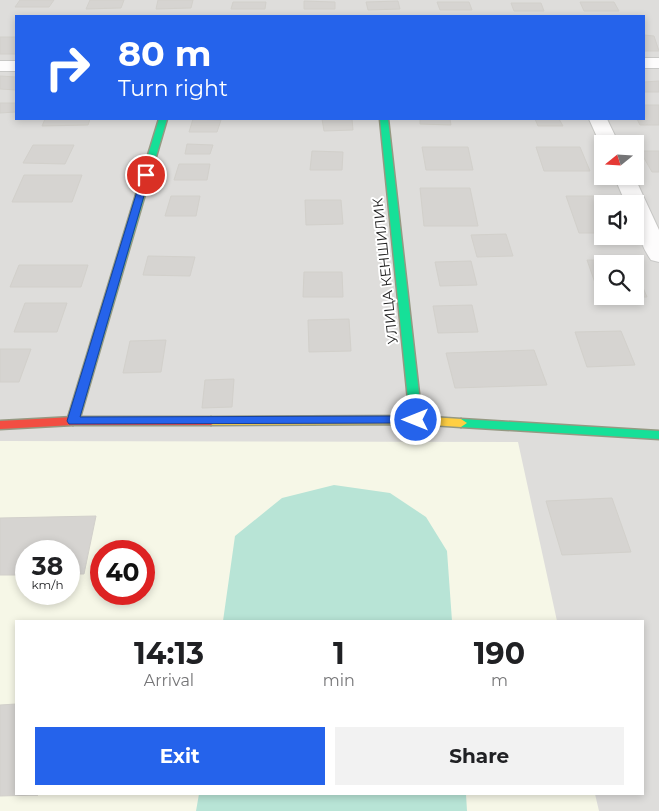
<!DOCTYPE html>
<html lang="en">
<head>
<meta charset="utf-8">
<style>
  :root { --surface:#fff; --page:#f2f2f2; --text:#202124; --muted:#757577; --accent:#2563eb }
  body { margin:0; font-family:Montserrat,sans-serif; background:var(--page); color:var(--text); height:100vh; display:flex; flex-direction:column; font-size:19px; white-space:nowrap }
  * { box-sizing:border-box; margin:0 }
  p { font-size:16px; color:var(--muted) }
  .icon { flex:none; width:28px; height:28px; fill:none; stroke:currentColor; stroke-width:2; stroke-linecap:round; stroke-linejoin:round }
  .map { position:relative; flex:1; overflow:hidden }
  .details { position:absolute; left:15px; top:620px; width:629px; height:175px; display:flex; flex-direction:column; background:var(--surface); border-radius:0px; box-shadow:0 2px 8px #0003 }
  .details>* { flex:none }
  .guide { position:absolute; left:15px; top:15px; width:630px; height:105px; border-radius:0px; box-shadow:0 2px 8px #0003; background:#2563eb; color:#fff; overflow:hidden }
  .needle { width:32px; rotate:252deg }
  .controls { position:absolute; left:594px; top:135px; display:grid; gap:10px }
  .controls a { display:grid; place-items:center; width:50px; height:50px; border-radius:0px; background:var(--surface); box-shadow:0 2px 8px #0003; font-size:25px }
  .speed { position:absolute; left:15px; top:540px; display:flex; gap:10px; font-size:25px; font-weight:700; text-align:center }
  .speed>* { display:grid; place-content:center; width:65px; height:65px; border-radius:50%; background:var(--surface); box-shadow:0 2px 8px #0003; line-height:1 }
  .speed small { font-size:12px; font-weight:400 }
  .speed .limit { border:8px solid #d22; background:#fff; color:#111 }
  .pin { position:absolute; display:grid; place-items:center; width:42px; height:42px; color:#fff; margin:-21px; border:2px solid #fff; border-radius:50%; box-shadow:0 1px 5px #0007 }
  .me { position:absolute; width:55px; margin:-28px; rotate:270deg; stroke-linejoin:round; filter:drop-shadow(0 0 4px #0008) }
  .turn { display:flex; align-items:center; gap:18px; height:105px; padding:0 20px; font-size:22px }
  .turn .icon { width:65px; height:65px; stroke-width:2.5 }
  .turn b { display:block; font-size:35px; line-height:42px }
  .eta { display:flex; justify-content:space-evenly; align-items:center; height:85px; text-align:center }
  .eta b { font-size:30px; font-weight:700; line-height:35px }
  .primary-button { display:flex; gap:10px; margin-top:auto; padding:10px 20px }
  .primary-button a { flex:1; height:58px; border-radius:0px; background:var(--accent); color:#fff; font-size:20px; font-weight:700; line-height:58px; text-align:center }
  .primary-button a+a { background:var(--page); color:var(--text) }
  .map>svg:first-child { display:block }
  .residential { fill:#dedddb; fill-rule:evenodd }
  .education { fill:#f6f7e7; fill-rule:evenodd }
  .pitch { fill:#b8e4d6 }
  .building { fill:#d6d4d1; stroke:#d2d0cb }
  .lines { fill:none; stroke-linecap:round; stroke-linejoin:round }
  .street-casing { stroke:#c8c8c6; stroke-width:2 }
  .fast-casing { stroke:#959982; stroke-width:3 }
  .slow-casing { stroke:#959982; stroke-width:3 }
  .jam-casing { stroke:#959982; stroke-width:3 }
  .street { fill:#fdfcfc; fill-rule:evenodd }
  .fast { fill:#16e098; fill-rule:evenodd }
  .slow { fill:#ffcf43; fill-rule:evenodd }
  .jam { fill:#f24e42; fill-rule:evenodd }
  .route { fill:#2563eb; stroke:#184099 }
  .labels { text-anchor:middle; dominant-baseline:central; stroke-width:4; stroke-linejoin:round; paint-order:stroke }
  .street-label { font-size:14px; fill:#212121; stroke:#fff }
</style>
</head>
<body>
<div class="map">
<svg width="659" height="811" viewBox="0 0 659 811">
  <rect width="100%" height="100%" fill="#efeeea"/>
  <!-- residential -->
  <path class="residential" d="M 0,0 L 659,0 L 659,811 L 0,811 ZM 16,16 L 644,16 L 644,119 L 16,119 ZM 602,144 L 635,144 L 635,176 L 602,176 ZM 602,204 L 635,204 L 635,236 L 602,236 ZM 602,264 L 635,264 L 635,296 L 602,296 ZM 26,551 L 69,551 L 69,594 L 26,594 ZM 101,551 L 144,551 L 144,594 L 101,594 ZM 16,621 L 642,621 L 642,794 L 16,794 Z"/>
  <!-- education -->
  <path class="education" d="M 0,441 L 518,442 L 557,621 L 16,621 L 16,794 L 595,794 L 599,811 L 0,811 ZM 26,551 L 69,551 L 69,594 L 26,594 ZM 101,551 L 144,551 L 144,594 L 101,594 Z"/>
  <!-- pitch -->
  <path class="pitch" d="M 334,485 L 390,493 L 426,517 L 447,551 L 452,621 L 223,621 L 235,536 L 282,498 Z
    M 199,794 L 466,794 L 467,811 L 196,811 Z"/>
  <!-- building -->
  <path class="building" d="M 20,0 L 54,0 L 49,7 L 15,7 Z
    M 90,0 L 124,0 L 121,8 L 86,9 Z
    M 158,0 L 193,0 L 191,8 L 156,9 Z
    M 304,1 L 335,2 L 335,9 L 304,9 Z
    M 398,1 L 400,9 L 368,10 L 366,2 Z
    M 233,2 L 266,2 L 265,9 L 231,9 Z
    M 437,2 L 469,2 L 472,10 L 440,10 Z
    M 580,2 L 614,2 L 619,11 L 584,11 Z
    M 511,3 L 541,3 L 544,11 L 514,11 Z
    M 644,35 L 654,36 L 659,51 L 644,51 Z
    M 0,37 L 16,37 L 16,54 L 0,54 Z
    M 0,76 L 16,77 L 16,90 L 0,89 Z
    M 659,81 L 659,92 L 644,92 L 644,82 Z
    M 0,103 L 16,103 L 16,112 L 0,113 Z
    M 644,105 L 659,105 L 659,125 L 640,125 L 637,119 L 644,119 Z
    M 45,119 L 90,119 L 88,125 L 42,126 Z
    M 193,119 L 221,120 L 217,132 L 189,132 Z
    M 322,119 L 352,119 L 353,130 L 324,131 Z
    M 420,119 L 450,119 L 451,125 L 420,124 Z
    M 535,119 L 559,119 L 563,126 L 538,126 Z
    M 187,144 L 213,145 L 210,154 L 185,154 Z
    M 33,145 L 74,145 L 65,164 L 23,163 Z
    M 422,147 L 468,147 L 473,170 L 426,170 Z
    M 536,147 L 580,147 L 590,171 L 544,171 Z
    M 312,151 L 343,152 L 342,170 L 310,170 Z
    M 640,151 L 659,151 L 659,172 L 652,172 Z
    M 179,164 L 210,164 L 207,180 L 174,180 Z
    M 24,175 L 82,175 L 72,202 L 12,202 Z
    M 420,188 L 470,188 L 478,226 L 424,226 Z
    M 171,196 L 200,196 L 196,216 L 165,216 Z
    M 566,196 L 607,196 L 610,204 L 602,204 L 602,233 L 579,233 Z
    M 305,200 L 341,200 L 343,224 L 306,225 Z
    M 506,234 L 513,256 L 477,257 L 471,235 Z
    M 148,256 L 195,257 L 190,276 L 143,275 Z
    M 587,260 L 631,260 L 633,264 L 602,264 L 602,296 L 635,296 L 635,269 L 647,297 L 600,297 Z
    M 471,261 L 477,285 L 440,286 L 435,262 Z
    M 19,265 L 88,265 L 81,287 L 10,287 Z
    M 304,272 L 342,272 L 343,297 L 303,297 Z
    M 25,303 L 67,303 L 57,332 L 14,332 Z
    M 472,305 L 478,332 L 438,333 L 433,306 Z
    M 349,319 L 351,351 L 309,352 L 308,320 Z
    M 621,331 L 635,365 L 587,367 L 575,332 Z
    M 166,340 L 161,372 L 123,373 L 130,341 Z
    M 0,349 L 31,349 L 19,382 L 0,382 Z
    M 534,350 L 547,385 L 455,388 L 446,353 Z
    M 234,379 L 232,407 L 202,408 L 205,380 Z
    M 612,498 L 631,552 L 562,555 L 546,501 Z
    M 96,516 L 84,574 L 69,574 L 69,551 L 26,551 L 26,575 L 0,575 L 0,518 Z
    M 16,704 L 16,794 L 38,795 L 0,796 L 0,705 Z"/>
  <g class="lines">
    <defs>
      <path id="street" d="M 644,58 L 659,58 L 659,68 L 644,68 Z
        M 0,61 L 16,61 L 16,71 L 0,71 Z
        M 589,119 L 607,119 L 619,144 L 602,144 L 602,148 Z
        M 614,176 L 634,176 L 659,230 L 659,262 L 651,260 C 639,243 635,224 635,204 L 626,204 Z"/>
      <path id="fast" d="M 159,119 L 167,119 L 79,421 L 73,425 L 67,421 Z
        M 380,119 L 388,119 L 422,420 L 416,424 L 410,420 Z
        M 461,419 L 659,431 L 659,439 L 461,427 L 455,423 Z"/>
      <path id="slow" d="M 416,416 L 461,419 L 467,423 L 461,427 L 416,424 L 211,425 L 205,421 L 211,417 Z"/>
      <path id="jam" d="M 73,417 L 211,417 L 217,421 L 211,425 L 73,425 L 0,429 L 0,421 Z"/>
    </defs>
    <!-- street casing -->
    <use href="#street" class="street-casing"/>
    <!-- fast casing -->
    <use href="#fast" class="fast-casing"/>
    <!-- slow casing -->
    <use href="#slow" class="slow-casing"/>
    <!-- jam casing -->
    <use href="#jam" class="jam-casing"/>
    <!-- street -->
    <use href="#street" class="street"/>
    <!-- fast -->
    <use href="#fast" class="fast"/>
    <!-- slow -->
    <use href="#slow" class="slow"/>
    <!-- jam -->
    <use href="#jam" class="jam"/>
  </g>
  <!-- route -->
  <path class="route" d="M 146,173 L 150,175 L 80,417 L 416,416 L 420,417 L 420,423 L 69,424 L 67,421 L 142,175 Z"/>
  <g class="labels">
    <!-- street labels -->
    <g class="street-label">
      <text transform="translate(385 271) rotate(-96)">УЛИЦА КЕНШИЛИК</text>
    </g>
  </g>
</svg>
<div class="controls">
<a><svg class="needle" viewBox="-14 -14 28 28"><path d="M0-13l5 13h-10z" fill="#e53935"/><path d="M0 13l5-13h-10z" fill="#757577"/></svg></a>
<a><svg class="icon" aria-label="sound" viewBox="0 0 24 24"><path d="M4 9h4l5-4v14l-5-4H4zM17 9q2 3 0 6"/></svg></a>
<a><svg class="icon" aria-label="search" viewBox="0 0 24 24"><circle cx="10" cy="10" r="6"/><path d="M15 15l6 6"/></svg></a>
</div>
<div class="speed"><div>38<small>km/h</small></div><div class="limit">40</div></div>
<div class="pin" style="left:146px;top:175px;background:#d93025"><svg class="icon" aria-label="arrive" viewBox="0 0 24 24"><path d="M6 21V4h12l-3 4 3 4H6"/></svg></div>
<svg class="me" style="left:416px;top:420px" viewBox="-20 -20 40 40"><circle r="17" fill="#2563eb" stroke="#fff" stroke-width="3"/><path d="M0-11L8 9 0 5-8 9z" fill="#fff"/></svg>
<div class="guide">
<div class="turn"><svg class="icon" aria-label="right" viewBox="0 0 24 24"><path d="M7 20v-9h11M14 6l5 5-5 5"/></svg><div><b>80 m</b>Turn right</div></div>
</div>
<section class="details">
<div class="eta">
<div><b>14:13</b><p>Arrival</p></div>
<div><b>1</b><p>min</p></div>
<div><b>190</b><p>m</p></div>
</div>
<div class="primary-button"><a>Exit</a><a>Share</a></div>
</section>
</div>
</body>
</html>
